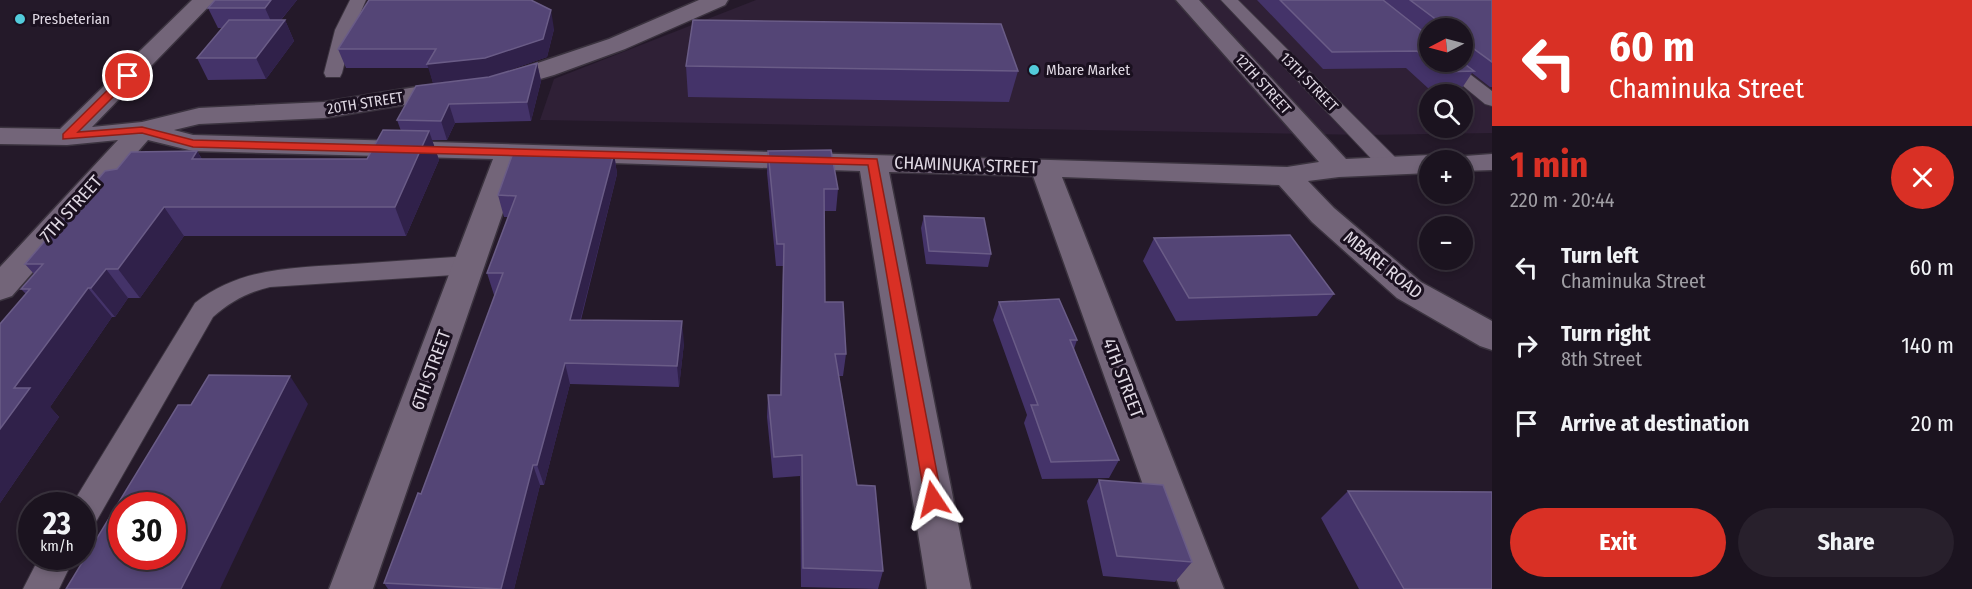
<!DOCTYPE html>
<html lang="en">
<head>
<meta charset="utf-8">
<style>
  :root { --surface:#1b131f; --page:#28202c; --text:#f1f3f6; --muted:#a09ea4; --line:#39323d; --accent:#d93025 }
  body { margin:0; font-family:"Fira Sans Condensed",sans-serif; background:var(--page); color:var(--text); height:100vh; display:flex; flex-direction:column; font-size:22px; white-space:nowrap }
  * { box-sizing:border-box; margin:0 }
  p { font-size:20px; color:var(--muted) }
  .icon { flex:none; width:33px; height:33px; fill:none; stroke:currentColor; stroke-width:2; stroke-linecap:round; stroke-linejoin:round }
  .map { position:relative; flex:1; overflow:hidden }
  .panel { display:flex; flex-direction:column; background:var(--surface); width:480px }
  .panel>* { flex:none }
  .hud { background:#d93025; color:#fff; overflow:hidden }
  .needle { width:39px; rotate:264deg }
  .tools { position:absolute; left:1419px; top:18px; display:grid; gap:12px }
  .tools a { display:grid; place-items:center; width:54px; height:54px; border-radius:50%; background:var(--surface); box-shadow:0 3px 9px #0003,0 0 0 2px var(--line); font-size:30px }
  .speed { position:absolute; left:18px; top:492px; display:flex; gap:12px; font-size:30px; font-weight:700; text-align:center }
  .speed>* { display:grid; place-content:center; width:78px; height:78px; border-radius:50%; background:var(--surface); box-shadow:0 3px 9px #0003,0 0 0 2px var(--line); line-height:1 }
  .speed small { font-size:15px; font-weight:400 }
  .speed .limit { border:9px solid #d22; background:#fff; color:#111 }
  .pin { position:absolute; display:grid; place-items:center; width:51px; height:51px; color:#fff; margin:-26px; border:3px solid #fff; border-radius:50%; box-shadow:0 2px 6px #0007 }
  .me { position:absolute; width:66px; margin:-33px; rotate:350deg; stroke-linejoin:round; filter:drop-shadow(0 0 4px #0008) }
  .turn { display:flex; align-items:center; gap:21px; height:126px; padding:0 18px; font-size:27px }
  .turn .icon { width:78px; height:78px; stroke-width:2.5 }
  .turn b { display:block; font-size:42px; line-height:51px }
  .round { display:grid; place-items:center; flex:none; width:63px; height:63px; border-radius:32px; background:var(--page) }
  .overview { display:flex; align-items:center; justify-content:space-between; height:102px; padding:0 18px }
  h1 { font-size:36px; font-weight:700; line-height:45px; color:var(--accent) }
  .primary-button { display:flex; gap:12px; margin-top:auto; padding:12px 18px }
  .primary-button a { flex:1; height:69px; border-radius:36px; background:var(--accent); color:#fff; font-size:24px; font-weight:700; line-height:69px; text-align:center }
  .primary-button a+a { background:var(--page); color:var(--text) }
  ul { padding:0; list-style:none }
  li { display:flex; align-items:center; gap:18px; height:78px; padding:0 18px }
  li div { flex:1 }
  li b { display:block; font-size:22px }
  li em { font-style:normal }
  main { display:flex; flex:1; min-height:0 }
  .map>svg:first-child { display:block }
  .built { fill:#2f2036; fill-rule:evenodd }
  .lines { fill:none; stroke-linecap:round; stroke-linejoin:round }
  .service-casing { stroke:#3b333f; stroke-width:2 }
  .minor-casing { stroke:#3b333f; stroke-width:3 }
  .service { fill:#736579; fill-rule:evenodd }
  .minor { fill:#736579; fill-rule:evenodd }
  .wall { fill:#443369; fill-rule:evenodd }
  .shaded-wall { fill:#30214a }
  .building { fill:#544576; stroke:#6a5c87; stroke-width:1.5; fill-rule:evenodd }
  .route { fill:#d93025; stroke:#8d1f18; stroke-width:1.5 }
  .poi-dot { fill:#53cbdb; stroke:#1a101f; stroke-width:2 }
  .labels { text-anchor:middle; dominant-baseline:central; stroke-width:6; stroke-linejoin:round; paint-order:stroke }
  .far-poi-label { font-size:15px; fill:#dfd8e3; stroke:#1a101f; text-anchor:start }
  .far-street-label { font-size:15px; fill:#dfd8e3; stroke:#1a101f }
  .street-label { font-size:18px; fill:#dfd8e3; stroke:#1a101f }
</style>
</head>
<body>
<main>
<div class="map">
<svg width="1492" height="589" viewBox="0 0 1492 589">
  <rect width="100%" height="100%" fill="#241929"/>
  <!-- built -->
  <path class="built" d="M 756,0 L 1492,0 L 1492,133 L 1366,135 L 540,120 L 554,79 ZM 1430,28 L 1462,28 L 1462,62 L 1430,62 ZM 1430,94 L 1462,94 L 1462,128 L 1430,128 Z"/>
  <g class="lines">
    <defs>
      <path id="service" d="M 350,0 L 366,0 L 353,30 L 342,73 L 340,77 L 326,77 L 324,73 L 335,30 Z
        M 1221,0 L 1238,0 L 1398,160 L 1401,165 L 1398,170 L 1390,172 L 1382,170 Z
        M 1434,62 L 1454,62 L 1492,91 L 1492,106 L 1485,104 Z
        M 469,256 L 478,259 L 481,265 L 478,271 L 469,274 L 270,287 C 248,292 230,302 213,317 L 93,527 L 82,531 L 82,506 L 71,506 L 195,303 C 242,266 296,268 353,264 C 392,261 430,259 469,256 Z
        M 40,556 L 75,556 L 59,589 L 23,589 Z"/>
      <path id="minor" d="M 192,0 L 215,0 L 92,127 L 142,122 L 199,108 L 324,102 L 416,87 L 490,79 L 609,39 L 699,0 L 728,0 L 725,5 L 625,49 L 554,75 L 493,93 L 416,103 L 324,118 L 199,124 L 174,130 L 193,135 L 1287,167 L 1319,162 L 1176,0 L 1199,0 L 1346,159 L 1430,155 L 1440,158 L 1442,160 L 1430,160 L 1430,173 L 1339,177 L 1308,181 L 1334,208 L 1421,282 L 1492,321 L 1492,350 L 1480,346 L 1397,298 L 1312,222 L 1279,185 L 1062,177 L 1224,589 L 1180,589 L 1033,176 L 889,172 L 971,589 L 927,589 L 860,171 L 521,160 L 373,589 L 329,589 L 493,159 L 193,151 L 148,140 L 12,296 L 0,300 L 0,267 L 118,140 L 67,145 L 0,144 L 0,128 L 60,129 Z
        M 1492,154 L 1492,170 L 1462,171 L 1462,160 L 1450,160 L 1452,157 Z"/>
    </defs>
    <!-- service casing -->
    <use href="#service" class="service-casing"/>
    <!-- minor casing -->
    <use href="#minor" class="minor-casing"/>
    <!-- service -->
    <use href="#service" class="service"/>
    <!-- minor -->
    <use href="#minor" class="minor"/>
  </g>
  <!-- wall -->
  <path class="wall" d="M 215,0 L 297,0 L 281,20 L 285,20 L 294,41 L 266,79 L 208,80 L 197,58 L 223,28 L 218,28 L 208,8 Z
    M 1257,0 L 1492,0 L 1492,87 L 1490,87 L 1472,73 L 1462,88 L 1429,89 L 1406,68 L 1323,69 ZM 1430,28 L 1462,28 L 1462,62 L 1430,62 Z
    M 554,29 L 547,57 L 492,76 L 537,63 L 541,81 L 531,121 L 455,123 L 447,140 L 432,140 L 439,160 L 406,236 L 184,236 L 140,298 L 128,298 L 115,317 L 112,317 L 50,407 L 59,417 L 0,503 L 0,324 L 26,294 L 21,289 L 34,274 L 25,264 L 197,151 L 202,159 L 367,159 L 401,131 L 397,120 L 489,77 L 433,83 L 429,68 L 346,68 L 338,49 Z
    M 686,66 L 1018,71 L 1009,102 L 688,97 Z
    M 768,151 L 838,189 L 836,211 L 824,211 L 825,302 L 846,354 L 843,376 L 839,376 L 857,485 L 883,571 L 878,589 L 801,587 L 800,476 L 773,478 L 767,417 L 768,395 L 780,395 L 783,266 L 776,266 L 767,173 Z
    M 614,153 L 617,174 L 581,320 L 684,343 L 679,387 L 570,384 L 544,485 L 540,485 L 514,589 L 388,589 L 384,583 L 421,494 L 495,295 L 494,295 L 487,273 L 508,217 L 504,217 L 498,195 Z
    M 924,216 L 991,254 L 988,267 L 926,264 L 921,228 Z
    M 1154,238 L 1334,294 L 1317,316 L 1176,321 L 1143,261 Z
    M 999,302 L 1077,340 L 1074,349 L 1119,460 L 1109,478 L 1042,479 L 1024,423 L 1027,415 L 993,320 Z
    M 1099,480 L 1192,562 L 1175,582 L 1103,576 L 1087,501 Z
    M 1348,491 L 1492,589 L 1359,589 L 1321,518 Z"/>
  <!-- shaded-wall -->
  <path class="shaded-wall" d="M 271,0 L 297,0 L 274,28 L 265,8 Z
    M 551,10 L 554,29 L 547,57 L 490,77 L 433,83 L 427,64 Z
    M 285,20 L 294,41 L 266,79 L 256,58 Z
    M 537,63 L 541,81 L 531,121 L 527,102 Z
    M 449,104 L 455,123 L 447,140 L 441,121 Z
    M 429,131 L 439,160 L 406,236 L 395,207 Z
    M 197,151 L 214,180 L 192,159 Z
    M 614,153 L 617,174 L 575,341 L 570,320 Z
    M 164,207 L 184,236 L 140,298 L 118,269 Z
    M 106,269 L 128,298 L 115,317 L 91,288 Z
    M 88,288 L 112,317 L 50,407 L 59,417 L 0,503 L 0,429 L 14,388 Z
    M 682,321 L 684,343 L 679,387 L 677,366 Z
    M 565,363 L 570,384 L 544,485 L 537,465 Z
    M 290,376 L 308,404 L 220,589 L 181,589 Z
    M 533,465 L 540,485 L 514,589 L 501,589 Z"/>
  <!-- building -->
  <path class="building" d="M 215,0 L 271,0 L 265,8 L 208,8 Z
    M 369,0 L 531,0 L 551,10 L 543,39 L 485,58 L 427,64 L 436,49 L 338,49 Z
    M 1280,0 L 1383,0 L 1430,37 L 1430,62 L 1462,62 L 1474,71 L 1441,72 L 1417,51 L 1332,52 Z
    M 1410,0 L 1492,0 L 1492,62 L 1467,44 L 1462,43 L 1462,28 L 1442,28 L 1442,24 Z
    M 229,20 L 285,20 L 256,58 L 197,58 Z
    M 693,20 L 1001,24 L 1018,71 L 686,66 Z
    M 537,63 L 527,102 L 449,104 L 441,121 L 397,120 L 416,86 L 489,77 Z
    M 383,130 L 429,131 L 395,207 L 164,207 L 118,269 L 106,269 L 91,288 L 88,288 L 14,388 L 30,388 L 0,429 L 0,324 L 30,289 L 21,289 L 43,264 L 25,264 L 105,171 L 117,169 L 131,152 L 197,151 L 192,159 L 367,159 Z
    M 514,150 L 614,153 L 570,320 L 682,321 L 677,366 L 565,363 L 537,465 L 533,465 L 501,589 L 384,583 L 418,493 L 421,494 L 503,273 L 487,273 L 516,196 L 498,195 Z
    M 831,150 L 838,189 L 824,189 L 825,302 L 843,302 L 846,354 L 835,354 L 857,485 L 875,486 L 883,571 L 803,568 L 802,455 L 774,457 L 768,395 L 781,395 L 784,244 L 777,244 L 768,151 Z
    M 924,216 L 984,218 L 991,254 L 929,251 Z
    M 1290,235 L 1334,294 L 1189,298 L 1154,238 Z
    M 1059,299 L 1077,340 L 1070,340 L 1119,460 L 1051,462 L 1031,405 L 1038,405 L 999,302 Z
    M 209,375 L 290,376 L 181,589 L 66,589 L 178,405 L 191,405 ZM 122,506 L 172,506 L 172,556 L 122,556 Z
    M 1099,480 L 1163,485 L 1192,562 L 1117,556 Z
    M 1348,491 L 1492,492 L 1492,589 L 1404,589 Z"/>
  <!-- route -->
  <path class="route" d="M 128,73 L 133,76 L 132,78 L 78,132 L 142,127 L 193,140 L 877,159 L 942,499 L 939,504 L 933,507 L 927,504 L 925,499 L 868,165 L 193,147 L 142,133 L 63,139 L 63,134 L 124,74 Z"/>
  <!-- markers -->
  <g class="poi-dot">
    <circle cx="20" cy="19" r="6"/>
    <circle cx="1034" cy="70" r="6"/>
  </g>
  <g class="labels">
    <!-- far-poi labels -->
    <g class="far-poi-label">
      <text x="32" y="19">Presbeterian</text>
      <text x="1046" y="70">Mbare Market</text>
    </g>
    <!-- far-street labels -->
    <g class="far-street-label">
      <text transform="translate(1309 82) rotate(46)">13TH STREET</text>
      <text transform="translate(1263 84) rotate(48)">12TH STREET</text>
      <text transform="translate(365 103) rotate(-9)">20TH STREET</text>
    </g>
    <!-- street labels -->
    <g class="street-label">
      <text transform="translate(966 165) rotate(2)">CHAMINUKA STREET</text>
      <text transform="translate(71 209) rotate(-48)">7TH STREET</text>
      <text transform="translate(1383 265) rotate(39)">MBARE ROAD</text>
      <text transform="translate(431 370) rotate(-70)">6TH STREET</text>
      <text transform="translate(1123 378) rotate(69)">4TH STREET</text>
    </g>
  </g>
</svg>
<div class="tools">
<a><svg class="needle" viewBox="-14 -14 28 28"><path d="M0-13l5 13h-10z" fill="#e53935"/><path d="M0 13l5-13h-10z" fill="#a09ea4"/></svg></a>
<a><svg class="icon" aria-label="search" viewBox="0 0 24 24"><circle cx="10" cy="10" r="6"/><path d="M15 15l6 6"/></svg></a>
<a>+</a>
<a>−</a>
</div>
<div class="speed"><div>23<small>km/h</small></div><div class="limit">30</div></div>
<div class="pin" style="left:128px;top:76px;background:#d93025"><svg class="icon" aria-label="arrive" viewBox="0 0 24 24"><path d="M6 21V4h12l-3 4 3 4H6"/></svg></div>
<svg class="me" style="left:933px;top:499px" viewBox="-20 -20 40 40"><path d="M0-17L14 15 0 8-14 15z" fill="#d93025" stroke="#fff" stroke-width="4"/></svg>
</div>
<section class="panel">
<div class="hud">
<div class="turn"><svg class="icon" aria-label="left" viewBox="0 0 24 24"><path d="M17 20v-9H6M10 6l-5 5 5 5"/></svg><div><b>60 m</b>Chaminuka Street</div></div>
</div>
<div class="overview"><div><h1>1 min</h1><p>220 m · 20:44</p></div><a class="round" style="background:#d93025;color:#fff"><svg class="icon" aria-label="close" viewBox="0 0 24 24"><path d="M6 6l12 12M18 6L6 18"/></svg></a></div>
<ul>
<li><svg class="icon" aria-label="left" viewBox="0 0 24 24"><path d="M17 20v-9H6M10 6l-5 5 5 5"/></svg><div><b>Turn left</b><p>Chaminuka Street</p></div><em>60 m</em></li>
<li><svg class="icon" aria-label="right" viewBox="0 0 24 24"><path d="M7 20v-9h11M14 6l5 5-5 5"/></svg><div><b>Turn right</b><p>8th Street</p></div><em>140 m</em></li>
<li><svg class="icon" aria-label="arrive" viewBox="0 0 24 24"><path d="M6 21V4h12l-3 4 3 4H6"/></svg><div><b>Arrive at destination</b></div><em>20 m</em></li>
</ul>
<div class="primary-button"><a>Exit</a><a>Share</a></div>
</section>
</main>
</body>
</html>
